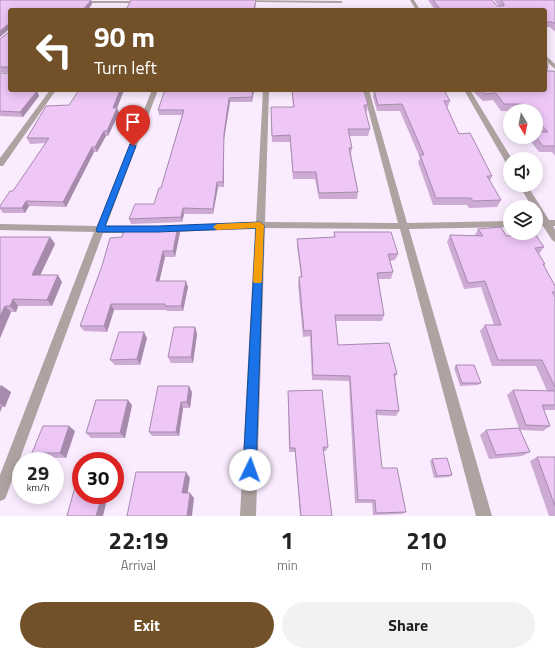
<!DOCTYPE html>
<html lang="en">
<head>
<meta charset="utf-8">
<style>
  :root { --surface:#fff; --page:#f2f2f2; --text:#222; --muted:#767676; --accent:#735128 }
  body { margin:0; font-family:"Titillium Web",sans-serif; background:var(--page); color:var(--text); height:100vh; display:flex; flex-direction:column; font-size:15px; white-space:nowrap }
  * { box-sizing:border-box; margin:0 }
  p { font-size:13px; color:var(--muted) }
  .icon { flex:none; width:22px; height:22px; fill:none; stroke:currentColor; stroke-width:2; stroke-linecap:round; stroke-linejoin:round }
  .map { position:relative; height:516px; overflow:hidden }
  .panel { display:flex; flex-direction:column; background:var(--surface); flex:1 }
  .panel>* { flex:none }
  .hud { position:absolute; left:8px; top:8px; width:539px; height:84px; border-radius:4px; box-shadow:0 2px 10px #0003; background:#735128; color:#fff; overflow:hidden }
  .needle { width:26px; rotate:170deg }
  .controls { position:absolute; left:503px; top:104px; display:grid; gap:8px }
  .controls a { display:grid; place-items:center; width:40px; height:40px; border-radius:50%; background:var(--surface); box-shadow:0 2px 10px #0003; font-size:20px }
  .speed { position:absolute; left:12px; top:452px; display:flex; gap:8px; font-size:20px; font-weight:700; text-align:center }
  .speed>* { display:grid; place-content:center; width:52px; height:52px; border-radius:50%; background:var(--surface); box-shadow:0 2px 10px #0003; line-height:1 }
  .speed small { font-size:10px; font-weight:400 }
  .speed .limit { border:6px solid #d22; background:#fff; color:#111 }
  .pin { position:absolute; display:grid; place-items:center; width:34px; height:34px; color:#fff; margin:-41px -17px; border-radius:50% 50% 50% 0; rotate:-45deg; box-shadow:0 0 4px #0007 }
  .pin .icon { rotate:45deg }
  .me { position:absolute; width:44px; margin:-22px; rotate:3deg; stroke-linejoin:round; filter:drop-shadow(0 0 3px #0008) }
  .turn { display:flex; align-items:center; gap:14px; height:84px; padding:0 20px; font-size:18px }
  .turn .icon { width:52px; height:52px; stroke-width:2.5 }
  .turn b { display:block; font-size:28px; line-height:34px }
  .eta { display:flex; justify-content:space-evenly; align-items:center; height:68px; text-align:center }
  .eta b { font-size:24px; font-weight:700; line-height:28px }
  .action { display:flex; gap:8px; margin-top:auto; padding:8px 20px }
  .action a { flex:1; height:46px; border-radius:24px; background:var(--accent); color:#fff; font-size:16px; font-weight:700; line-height:46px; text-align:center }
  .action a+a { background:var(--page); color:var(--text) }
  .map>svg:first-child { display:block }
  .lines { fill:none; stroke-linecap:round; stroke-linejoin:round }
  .street { fill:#afa3a1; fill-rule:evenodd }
  .wall { fill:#cdabd4 }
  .shaded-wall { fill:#a78bad }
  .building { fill:#eec7f7; stroke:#a78bad }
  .route { fill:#1a73e8; stroke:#114b97 }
  .slow { fill:#f59e0b }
</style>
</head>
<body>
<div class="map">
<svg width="555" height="516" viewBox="0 0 555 516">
  <rect width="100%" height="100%" fill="#faebfe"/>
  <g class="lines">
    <!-- street -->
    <path class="street" d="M 241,0 L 341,1 L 343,2 L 341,3 L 243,2 Z
      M 410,0 L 414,0 L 420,10 L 416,10 Z
      M 79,1 L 143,1 L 145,2 L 143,3 L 77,3 Z
      M 545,55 L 555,64 L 555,69 L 545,60 Z
      M 50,90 L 56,90 L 3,166 L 0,166 L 0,158 Z
      M 152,90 L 158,90 L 106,226 L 138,227 L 143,230 L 138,233 L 103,233 L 7,494 L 5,499 L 0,501 L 0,475 L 94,232 L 0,230 L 0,224 L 97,226 Z
      M 263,90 L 269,90 L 265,222 L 398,223 L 363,90 L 369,90 L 407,223 L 510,221 L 510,227 L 409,229 L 492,516 L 476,516 L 400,229 L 265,228 L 256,516 L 240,516 L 255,229 L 166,232 L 161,229 L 166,226 L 256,222 Z
      M 464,90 L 470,90 L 512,159 L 510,159 L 510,165 L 506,163 Z
      M 519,185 L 527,185 L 549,220 L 555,220 L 555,226 L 553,226 L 555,230 L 555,242 L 552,240 L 543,226 L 536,226 L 536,220 L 539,220 L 536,214 L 536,207 L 532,207 Z"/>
  </g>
  <!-- wall -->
  <path class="wall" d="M 0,0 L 91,0 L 92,4 L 10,10 L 21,90 L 20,91 L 37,91 L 39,96 L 23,117 L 0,116 L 0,73 L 9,73 L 9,72 L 0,72 L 0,39 L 9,32 L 9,29 L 0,37 Z
    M 428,0 L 492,0 L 497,6 L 499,6 L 494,0 L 555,0 L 555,31 L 554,31 L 550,27 L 545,27 L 545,10 L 435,10 Z
    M 256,4 L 255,10 L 126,10 Z
    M 547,71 L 555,72 L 555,156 L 552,152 L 539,152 L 529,139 L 530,137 L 536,137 L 538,132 L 536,130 L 536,111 L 501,111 L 493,100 L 483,101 L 472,90 L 545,90 Z
    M 165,90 L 254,90 L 252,102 L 230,102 L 224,139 L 224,187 L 218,187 L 213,214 L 184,214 L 182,222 L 131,224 L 129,219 L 154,204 L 161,188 L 182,115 L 159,115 L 158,110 Z
    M 292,90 L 359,90 L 368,105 L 367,111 L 365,112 L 370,129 L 368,136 L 349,136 L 352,148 L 351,154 L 358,192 L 357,199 L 319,199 L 315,179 L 293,179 L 290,142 L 272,142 L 271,107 L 293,107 Z
    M 374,90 L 463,90 L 444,91 L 450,101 L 447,108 L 459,134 L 492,176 L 490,181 L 501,200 L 497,207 L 469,208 L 467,205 L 433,205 L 418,162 L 420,158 L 400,111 L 377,111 L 373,97 Z
    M 123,92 L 117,108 L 119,113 L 108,136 L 106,136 L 97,152 L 94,152 L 66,207 L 29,206 L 25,213 L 3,213 L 0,209 L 0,206 L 13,191 L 46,143 L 30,144 L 27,138 L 69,105 Z
    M 478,229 L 506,236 L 544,247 L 539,254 L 545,264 L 544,265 L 555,286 L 555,295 L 554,296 L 555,297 L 555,410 L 544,410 L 550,426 L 543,431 L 520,430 L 530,452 L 522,456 L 489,459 L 480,435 L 486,430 L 519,428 L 507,395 L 513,390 L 547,391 L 536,366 L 492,366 L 480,331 L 485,325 L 494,325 L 481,287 L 464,289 L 447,242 L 450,235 L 475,235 Z
    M 180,232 L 175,257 L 165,257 L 159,281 L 188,287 L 183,311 L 167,311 L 166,310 L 114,310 L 107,332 L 84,331 L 80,326 L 122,237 Z
    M 334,232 L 398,254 L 395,260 L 390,261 L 393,272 L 391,279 L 378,279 L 384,315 L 382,321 L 336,321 L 338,345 L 397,374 L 395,378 L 399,411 L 396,416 L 376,415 L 382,468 L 406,512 L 402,514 L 373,515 L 372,503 L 355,503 L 349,381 L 312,380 L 310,336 L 303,337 L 298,284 L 299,277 L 301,277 L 297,245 L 297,239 L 334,237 Z
    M 0,237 L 50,237 L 55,244 L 40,275 L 62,282 L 52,306 L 18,306 L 16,312 L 11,312 L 0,338 Z
    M 195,327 L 197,334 L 193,363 L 171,363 L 168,357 Z
    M 147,338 L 140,365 L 115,365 L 110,360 Z
    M 456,365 L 481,383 L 478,385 L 460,386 L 454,368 Z
    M 0,385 L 11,392 L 5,407 L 2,407 L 0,412 Z
    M 288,391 L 328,447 L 326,451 L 323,451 L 332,516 L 300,516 L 295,452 L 289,452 Z
    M 192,392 L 190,408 L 183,408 L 179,436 L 152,436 L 149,432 Z
    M 132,405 L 125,438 L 91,438 L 86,433 Z
    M 75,431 L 66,458 L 39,457 L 32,453 Z
    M 537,457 L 555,457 L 555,516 L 549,516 L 530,461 Z
    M 432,459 L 452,475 L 449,477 L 434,478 L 430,461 Z"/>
  <!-- shaded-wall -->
  <path class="shaded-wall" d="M 91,0 L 92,4 L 88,10 L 83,10 Z
    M 7,25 L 9,29 L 0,37 L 0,31 Z
    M 14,90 L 21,90 L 15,96 L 13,91 Z
    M 120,90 L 124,90 L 116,111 L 117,108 L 119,113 L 108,136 L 107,131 L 113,108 Z
    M 253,90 L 254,90 L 252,102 L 252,97 Z
    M 37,91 L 39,96 L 23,117 L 20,112 Z
    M 229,98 L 230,102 L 224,139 L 224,187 L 223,182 L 224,134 Z
    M 104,131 L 106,136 L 97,152 L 95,147 Z
    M 92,147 L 94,152 L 66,207 L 63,202 Z
    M 217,182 L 218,187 L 213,214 L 213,209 Z
    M 26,201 L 29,206 L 25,213 L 22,208 Z
    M 183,208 L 184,214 L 182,222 L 181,217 Z
    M 178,226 L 180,232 L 175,257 L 173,251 Z
    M 50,237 L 55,244 L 37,282 L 32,275 Z
    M 163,251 L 165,257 L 158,287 L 156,281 Z
    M 58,275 L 62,282 L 52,306 L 47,300 Z
    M 186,281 L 188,287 L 183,311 L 181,306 Z
    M 13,299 L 18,306 L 16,312 L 10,306 Z
    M 111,304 L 114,310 L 107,332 L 104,326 Z
    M 5,306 L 11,312 L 0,338 L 0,316 Z
    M 195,327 L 197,334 L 193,363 L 191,357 Z
    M 144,332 L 147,338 L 140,365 L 137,359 Z
    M 1,385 L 11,392 L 5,407 L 0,404 L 0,388 Z
    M 189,386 L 192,392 L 190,408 L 187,402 Z
    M 128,400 L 132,405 L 125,438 L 120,433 Z
    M 181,402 L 183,408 L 179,436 L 176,432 Z
    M 0,406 L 2,407 L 0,412 Z
    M 69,426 L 75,431 L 66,458 L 60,453 Z
    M 186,472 L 190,478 L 187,497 L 182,493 Z
    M 190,493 L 194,498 L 192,516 L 187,516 Z
    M 102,495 L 108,495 L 103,516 L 96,516 Z"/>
  <!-- building -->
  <path class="building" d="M 0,0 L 91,0 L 83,10 L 10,10 L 10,90 L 14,90 L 13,91 L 37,91 L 20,112 L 0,111 L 0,73 L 9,73 L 9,67 L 0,67 L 0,39 L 9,32 L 9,25 L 7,25 L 0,31 Z
    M 131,0 L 256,0 L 254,9 L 243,9 L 242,10 L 126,10 Z
    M 433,0 L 492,0 L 497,6 L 504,6 L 504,4 L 501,0 L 555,0 L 555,24 L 552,22 L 545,22 L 545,10 L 441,10 Z
    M 545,61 L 548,64 L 547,71 L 554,71 L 555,72 L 555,146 L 543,146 L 536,137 L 536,132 L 548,132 L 536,119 L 536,111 L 528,111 L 521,104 L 504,104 L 496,93 L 485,94 L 481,90 L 545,90 Z
    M 79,90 L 120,90 L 113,108 L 117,108 L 107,131 L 104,131 L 95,147 L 92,147 L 63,202 L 26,201 L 22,208 L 0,208 L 0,206 L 10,191 L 13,191 L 49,138 L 27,138 L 46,106 L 69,105 Z
    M 165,90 L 253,90 L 252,97 L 229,98 L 224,134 L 223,182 L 217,182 L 213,209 L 183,208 L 181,217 L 129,219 L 135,204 L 154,204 L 159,188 L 161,188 L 184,110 L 158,110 Z
    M 292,90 L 364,91 L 368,105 L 364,105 L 370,129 L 348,129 L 352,148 L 349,148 L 358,192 L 319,193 L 316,172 L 293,172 L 290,135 L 272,136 L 271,107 L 294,107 Z
    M 374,90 L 444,90 L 450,101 L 444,101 L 459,134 L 470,133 L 492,176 L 487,176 L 501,200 L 473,201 L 471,198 L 436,198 L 420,155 L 424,155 L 402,104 L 378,105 Z
    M 178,226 L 173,251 L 163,251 L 156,281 L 186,281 L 181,306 L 165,306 L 165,304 L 111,304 L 104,326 L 80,326 L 102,266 L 110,238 L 122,237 L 125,228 Z
    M 501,227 L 506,236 L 535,234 L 544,247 L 535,248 L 545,264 L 543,264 L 555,286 L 555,292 L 552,292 L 555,297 L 555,387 L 542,360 L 498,360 L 485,325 L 501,325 L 485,281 L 468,283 L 450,235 L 483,236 L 478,229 Z
    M 334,232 L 391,232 L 398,254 L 388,254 L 393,272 L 377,273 L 384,315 L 335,315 L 338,345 L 389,343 L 397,374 L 394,374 L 399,411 L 376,410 L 382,468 L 397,468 L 406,512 L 376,513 L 375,500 L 358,500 L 350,376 L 313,375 L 311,330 L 304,331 L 299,277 L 302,277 L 297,239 L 335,237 Z
    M 0,237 L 50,237 L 32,275 L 58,275 L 47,300 L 13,299 L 10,306 L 5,306 L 0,316 Z
    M 174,327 L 195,327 L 191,357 L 168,357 Z
    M 119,332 L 144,332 L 137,359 L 110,360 Z
    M 456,365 L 474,365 L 481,383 L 462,383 Z
    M 158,386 L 189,386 L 187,402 L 181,402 L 176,432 L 149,432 Z
    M 322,390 L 328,447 L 323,447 L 332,516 L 301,516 L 295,448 L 290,448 L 288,391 Z
    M 513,390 L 555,391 L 555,405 L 542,405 L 550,426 L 526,425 Z
    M 96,400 L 128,400 L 120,433 L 86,433 Z
    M 43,426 L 69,426 L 60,453 L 32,453 Z
    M 519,428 L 530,452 L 496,455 L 486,430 Z
    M 537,457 L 555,457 L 555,506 Z
    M 447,458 L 452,475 L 437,476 L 432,459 Z
    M 136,472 L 186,472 L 182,493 L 190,493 L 187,516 L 127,516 Z
    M 78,476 L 81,476 L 81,495 L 102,495 L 96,516 L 67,516 Z"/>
  <!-- route -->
  <path class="route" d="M 130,144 L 136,146 L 105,226 L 158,226 L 260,222 L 264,225 L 256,470 L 254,475 L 250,477 L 245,475 L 243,470 L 256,228 L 158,232 L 97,232 L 96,230 Z"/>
  <!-- slow -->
  <path class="slow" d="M 260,222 L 264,225 L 262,281 L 261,283 L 254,283 L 253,281 L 256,228 L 217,230 L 213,227 L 217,224 Z"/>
</svg>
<div class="controls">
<a><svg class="needle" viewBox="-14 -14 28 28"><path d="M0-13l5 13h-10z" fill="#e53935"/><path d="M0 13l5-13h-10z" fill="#767676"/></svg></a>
<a><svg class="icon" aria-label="sound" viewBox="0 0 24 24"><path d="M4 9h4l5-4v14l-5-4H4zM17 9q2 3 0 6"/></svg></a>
<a><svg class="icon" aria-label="layers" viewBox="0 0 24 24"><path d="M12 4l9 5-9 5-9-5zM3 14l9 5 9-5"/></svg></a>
</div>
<div class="speed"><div>29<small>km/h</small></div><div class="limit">30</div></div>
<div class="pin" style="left:133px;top:146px;background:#d93025"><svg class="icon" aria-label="arrive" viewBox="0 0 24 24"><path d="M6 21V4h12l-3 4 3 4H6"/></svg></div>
<svg class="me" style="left:250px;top:470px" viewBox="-20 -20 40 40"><circle r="19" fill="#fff"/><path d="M0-13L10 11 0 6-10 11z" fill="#1a73e8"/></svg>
<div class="hud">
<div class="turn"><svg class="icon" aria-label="left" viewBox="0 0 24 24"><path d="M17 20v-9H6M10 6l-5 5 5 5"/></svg><div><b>90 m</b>Turn left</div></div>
</div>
</div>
<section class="panel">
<div class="eta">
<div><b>22:19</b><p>Arrival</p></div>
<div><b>1</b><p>min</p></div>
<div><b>210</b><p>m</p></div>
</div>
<div class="action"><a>Exit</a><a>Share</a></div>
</section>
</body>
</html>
